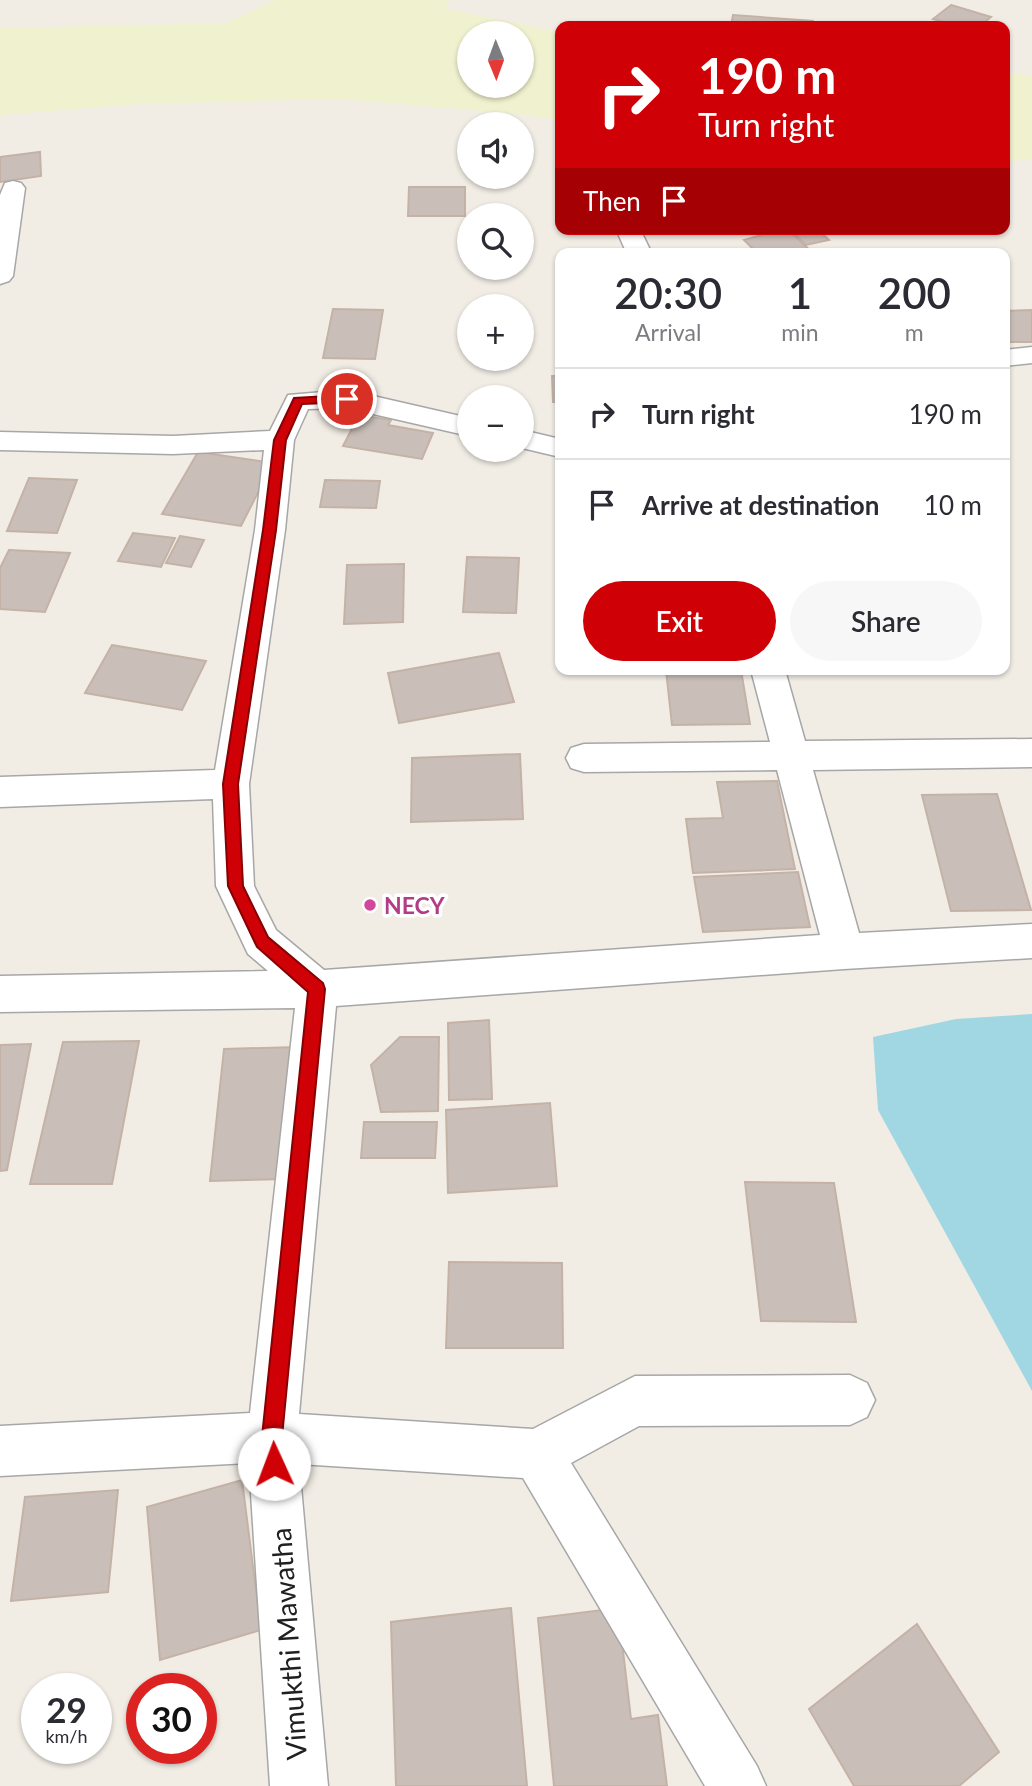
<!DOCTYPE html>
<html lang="en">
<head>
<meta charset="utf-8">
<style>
  :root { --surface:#fff; --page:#f7f7f7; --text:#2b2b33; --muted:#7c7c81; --line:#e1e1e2; --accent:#cf0006 }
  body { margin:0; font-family:Lato,sans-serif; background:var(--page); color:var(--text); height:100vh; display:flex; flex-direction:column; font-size:26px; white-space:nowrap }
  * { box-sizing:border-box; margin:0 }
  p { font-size:23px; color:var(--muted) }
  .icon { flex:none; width:38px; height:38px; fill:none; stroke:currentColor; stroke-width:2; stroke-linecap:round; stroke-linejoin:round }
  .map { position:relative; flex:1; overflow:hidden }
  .drawer { position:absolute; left:555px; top:248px; width:455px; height:427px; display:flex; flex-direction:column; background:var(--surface); border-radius:14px; box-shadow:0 2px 5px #0004 }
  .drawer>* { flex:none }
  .top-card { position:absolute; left:555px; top:21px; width:455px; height:214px; border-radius:14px; box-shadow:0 2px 5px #0004; background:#cf0006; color:#fff; overflow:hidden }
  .needle { width:46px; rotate:179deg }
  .buttons { position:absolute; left:457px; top:21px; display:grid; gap:14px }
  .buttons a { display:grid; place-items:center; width:77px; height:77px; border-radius:50%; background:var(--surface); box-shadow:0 2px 5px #0004; font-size:35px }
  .speed { position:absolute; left:21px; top:1673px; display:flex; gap:14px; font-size:35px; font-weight:700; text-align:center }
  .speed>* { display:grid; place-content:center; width:91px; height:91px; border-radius:50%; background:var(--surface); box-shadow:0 2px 5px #0004; line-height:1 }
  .speed small { font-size:18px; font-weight:400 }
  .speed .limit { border:10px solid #d22; background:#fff; color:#111 }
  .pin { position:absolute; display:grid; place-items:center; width:60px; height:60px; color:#fff; margin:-30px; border:4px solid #fff; border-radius:50%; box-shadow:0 2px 7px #0007 }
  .me { position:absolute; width:77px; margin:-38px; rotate:358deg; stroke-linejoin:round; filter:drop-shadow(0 0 5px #0008) }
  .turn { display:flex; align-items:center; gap:24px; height:147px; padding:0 28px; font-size:32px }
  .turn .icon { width:91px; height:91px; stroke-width:2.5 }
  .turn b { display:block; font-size:49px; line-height:60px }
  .then { display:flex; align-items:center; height:66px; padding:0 28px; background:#0003; gap:14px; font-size:26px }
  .eta { display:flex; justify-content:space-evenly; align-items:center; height:119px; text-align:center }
  .eta b { font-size:42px; font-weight:600; line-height:49px }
  .action { display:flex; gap:14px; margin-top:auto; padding:14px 28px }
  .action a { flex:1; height:80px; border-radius:42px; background:var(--accent); color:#fff; font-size:28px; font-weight:600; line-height:80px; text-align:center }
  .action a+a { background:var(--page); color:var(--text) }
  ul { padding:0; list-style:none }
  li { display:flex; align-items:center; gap:21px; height:91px; padding:0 28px; border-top:2px solid var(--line) }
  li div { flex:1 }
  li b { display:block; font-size:26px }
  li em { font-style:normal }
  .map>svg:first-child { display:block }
  .farmland { fill:#f0f2cf; fill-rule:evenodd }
  .water { fill:#a1d6e3 }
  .building { fill:#cabfb8; stroke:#c4b2a6; stroke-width:2 }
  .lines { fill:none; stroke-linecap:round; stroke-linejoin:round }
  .minor-casing { stroke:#a7a7a7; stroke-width:3 }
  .minor { fill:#fff; fill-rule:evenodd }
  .route { fill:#cf0006; stroke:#870004; stroke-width:2 }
  .hotel-dot { fill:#d1479c; stroke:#fff; stroke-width:2.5 }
  .labels { text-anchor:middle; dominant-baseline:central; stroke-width:7; stroke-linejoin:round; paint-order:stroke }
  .hotel-label { font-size:23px; font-weight:bold; fill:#b23c85; stroke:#fff; text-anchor:start }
  .near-street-label { font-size:28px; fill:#202020; stroke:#fff }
</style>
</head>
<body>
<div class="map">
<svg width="1032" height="1786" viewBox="0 0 1032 1786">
  <rect width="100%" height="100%" fill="#f1ede5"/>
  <!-- farmland -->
  <path class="farmland" d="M 275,0 L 449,0 L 446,9 L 560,32 L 560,120 L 508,113 L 339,99 L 138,104 L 0,115 L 0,28 L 226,23 ZM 469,33 L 522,33 L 522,86 L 469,86 Z
    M 1004,73 L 1032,75 L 1032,160 L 1005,161 Z"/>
  <!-- water -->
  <path class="water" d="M 1032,1014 L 1032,1391 L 878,1110 L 873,1037 L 956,1019 Z"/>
  <!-- building -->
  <path class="building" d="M 951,5 L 991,17 L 980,26 L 958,26 L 933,19 Z
    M 733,15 L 813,21 L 813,26 L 731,26 Z
    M 40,152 L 41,176 L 0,182 L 0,157 Z
    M 409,187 L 465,187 L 465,216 L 408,216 Z
    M 782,229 L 787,229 L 814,254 L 758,254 L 744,240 Z
    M 790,229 L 817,229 L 829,240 L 806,245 Z
    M 333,309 L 383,310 L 375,359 L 323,358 Z
    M 1032,310 L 1032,342 L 1004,342 L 1004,311 Z
    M 552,376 L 560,376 L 560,402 L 553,402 Z
    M 359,415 L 391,420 L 388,425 L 433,433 L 422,459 L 343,446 Z
    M 198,452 L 273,463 L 241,526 L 162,514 Z
    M 29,478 L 77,480 L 57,533 L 7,531 Z
    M 325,480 L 380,481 L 376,508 L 320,507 Z
    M 133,533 L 175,538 L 161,567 L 118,561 Z
    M 180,536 L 204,540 L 191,567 L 166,563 Z
    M 9,550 L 70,553 L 45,612 L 0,609 L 0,568 Z
    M 467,557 L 519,558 L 516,613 L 463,612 Z
    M 404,564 L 403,622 L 344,624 L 347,565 Z
    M 112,645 L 206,661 L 182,710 L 85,693 Z
    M 499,653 L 514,702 L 399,723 L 388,673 Z
    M 666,670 L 741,670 L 750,724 L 672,725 Z
    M 520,754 L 523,819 L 411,822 L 412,758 Z
    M 777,781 L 795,869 L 693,873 L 686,819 L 723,818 L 717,782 Z
    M 997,794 L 1031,910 L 951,911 L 922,795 Z
    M 798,872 L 810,927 L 703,932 L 694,877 Z
    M 489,1020 L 492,1099 L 449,1100 L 448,1023 Z
    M 400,1037 L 439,1037 L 438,1111 L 381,1112 L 371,1065 Z
    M 139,1041 L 112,1184 L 30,1184 L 63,1042 Z
    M 31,1044 L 7,1170 L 0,1171 L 0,1045 Z
    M 297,1047 L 286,1179 L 210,1181 L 224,1049 Z
    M 550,1103 L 557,1186 L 448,1193 L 446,1110 Z
    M 364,1122 L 437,1122 L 435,1158 L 361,1158 Z
    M 745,1182 L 834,1183 L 856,1322 L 761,1321 Z
    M 449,1262 L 562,1263 L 563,1348 L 446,1348 Z
    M 242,1480 L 261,1630 L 160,1660 L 147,1507 Z
    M 118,1490 L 108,1592 L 11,1601 L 25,1497 Z
    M 511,1608 L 527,1786 L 396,1786 L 391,1622 Z
    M 618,1608 L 631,1719 L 658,1715 L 667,1786 L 554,1786 L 538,1618 Z
    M 917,1624 L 999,1752 L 959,1786 L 854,1786 L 809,1709 Z"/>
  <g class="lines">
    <defs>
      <path id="minor" d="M 13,181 L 21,183 L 25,188 L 13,276 L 9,281 L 0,284 L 0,195 L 5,183 Z
        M 616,229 L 640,229 L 652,254 L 627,254 Z
        M 1032,347 L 1032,363 L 1004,366 L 1004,350 Z
        M 347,390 L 469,418 L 469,436 L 347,408 L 308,409 L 294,440 L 285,530 L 249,784 L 254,886 L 276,930 L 324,970 L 820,935 L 777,770 L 584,772 L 571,768 L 566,758 L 571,748 L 584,744 L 770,742 L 751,670 L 785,670 L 805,741 L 1032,739 L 1032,767 L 813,770 L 859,933 L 1032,924 L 1032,958 L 844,969 L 336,1006 L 299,1414 L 533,1429 L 635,1376 L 850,1375 L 867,1383 L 875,1400 L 867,1417 L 850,1425 L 639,1426 L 571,1463 L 757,1766 L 766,1786 L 705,1786 L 523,1478 L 299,1464 L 328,1786 L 270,1786 L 249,1463 L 0,1476 L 0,1426 L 250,1413 L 295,1008 L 0,1012 L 0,976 L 268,971 L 248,954 L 216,886 L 213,799 L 0,807 L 0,777 L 215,770 L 255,530 L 264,450 L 173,454 L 0,450 L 0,432 L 173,436 L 270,431 L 288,395 Z
        M 522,430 L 560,439 L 560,457 L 522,448 Z"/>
    </defs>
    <!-- minor casing -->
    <use href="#minor" class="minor-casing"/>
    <!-- minor -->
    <use href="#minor" class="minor"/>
  </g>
  <!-- route -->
  <path class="route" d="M 347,395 L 353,399 L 351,402 L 302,404 L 286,440 L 276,530 L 238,784 L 243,886 L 268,937 L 323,983 L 325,989 L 282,1437 L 284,1464 L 281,1472 L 274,1475 L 266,1472 L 262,1437 L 308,992 L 257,947 L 228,886 L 223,784 L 263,530 L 274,440 L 294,398 Z"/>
  <!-- markers -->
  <circle class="hotel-dot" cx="370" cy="905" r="7"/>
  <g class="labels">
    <!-- hotel labels -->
    <g class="hotel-label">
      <text x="384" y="905">NECY</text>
    </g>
    <!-- near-street labels -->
    <g class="near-street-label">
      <text transform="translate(288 1644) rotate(-94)">Vimukthi Mawatha</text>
    </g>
  </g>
</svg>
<div class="buttons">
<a><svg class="needle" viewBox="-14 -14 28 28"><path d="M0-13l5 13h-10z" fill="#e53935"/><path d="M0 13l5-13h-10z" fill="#7c7c81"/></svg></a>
<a><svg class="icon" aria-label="sound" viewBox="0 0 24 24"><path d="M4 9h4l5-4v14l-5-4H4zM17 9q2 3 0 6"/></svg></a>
<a><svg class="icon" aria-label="search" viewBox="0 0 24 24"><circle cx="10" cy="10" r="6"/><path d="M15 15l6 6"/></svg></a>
<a>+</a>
<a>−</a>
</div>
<div class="speed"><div>29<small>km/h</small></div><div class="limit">30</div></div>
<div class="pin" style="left:347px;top:399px;background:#d93025"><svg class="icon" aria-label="arrive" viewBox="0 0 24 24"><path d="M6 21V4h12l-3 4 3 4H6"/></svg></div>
<svg class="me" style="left:274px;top:1464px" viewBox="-20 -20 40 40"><circle r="19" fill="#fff"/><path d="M0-13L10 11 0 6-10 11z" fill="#cf0006"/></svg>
<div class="top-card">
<div class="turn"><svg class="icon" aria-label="right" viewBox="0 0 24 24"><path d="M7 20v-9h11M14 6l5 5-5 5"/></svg><div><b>190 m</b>Turn right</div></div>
<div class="then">Then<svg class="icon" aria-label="arrive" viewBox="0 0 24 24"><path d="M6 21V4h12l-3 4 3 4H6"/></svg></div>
</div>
<section class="drawer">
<div class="eta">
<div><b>20:30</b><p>Arrival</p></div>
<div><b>1</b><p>min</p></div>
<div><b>200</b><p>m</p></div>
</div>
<ul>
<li><svg class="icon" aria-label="right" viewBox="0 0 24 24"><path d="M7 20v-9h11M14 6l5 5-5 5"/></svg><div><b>Turn right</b></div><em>190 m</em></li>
<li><svg class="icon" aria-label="arrive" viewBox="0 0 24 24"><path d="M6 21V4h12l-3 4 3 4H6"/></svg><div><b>Arrive at destination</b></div><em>10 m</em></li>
</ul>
<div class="action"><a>Exit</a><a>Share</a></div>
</section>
</div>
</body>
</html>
